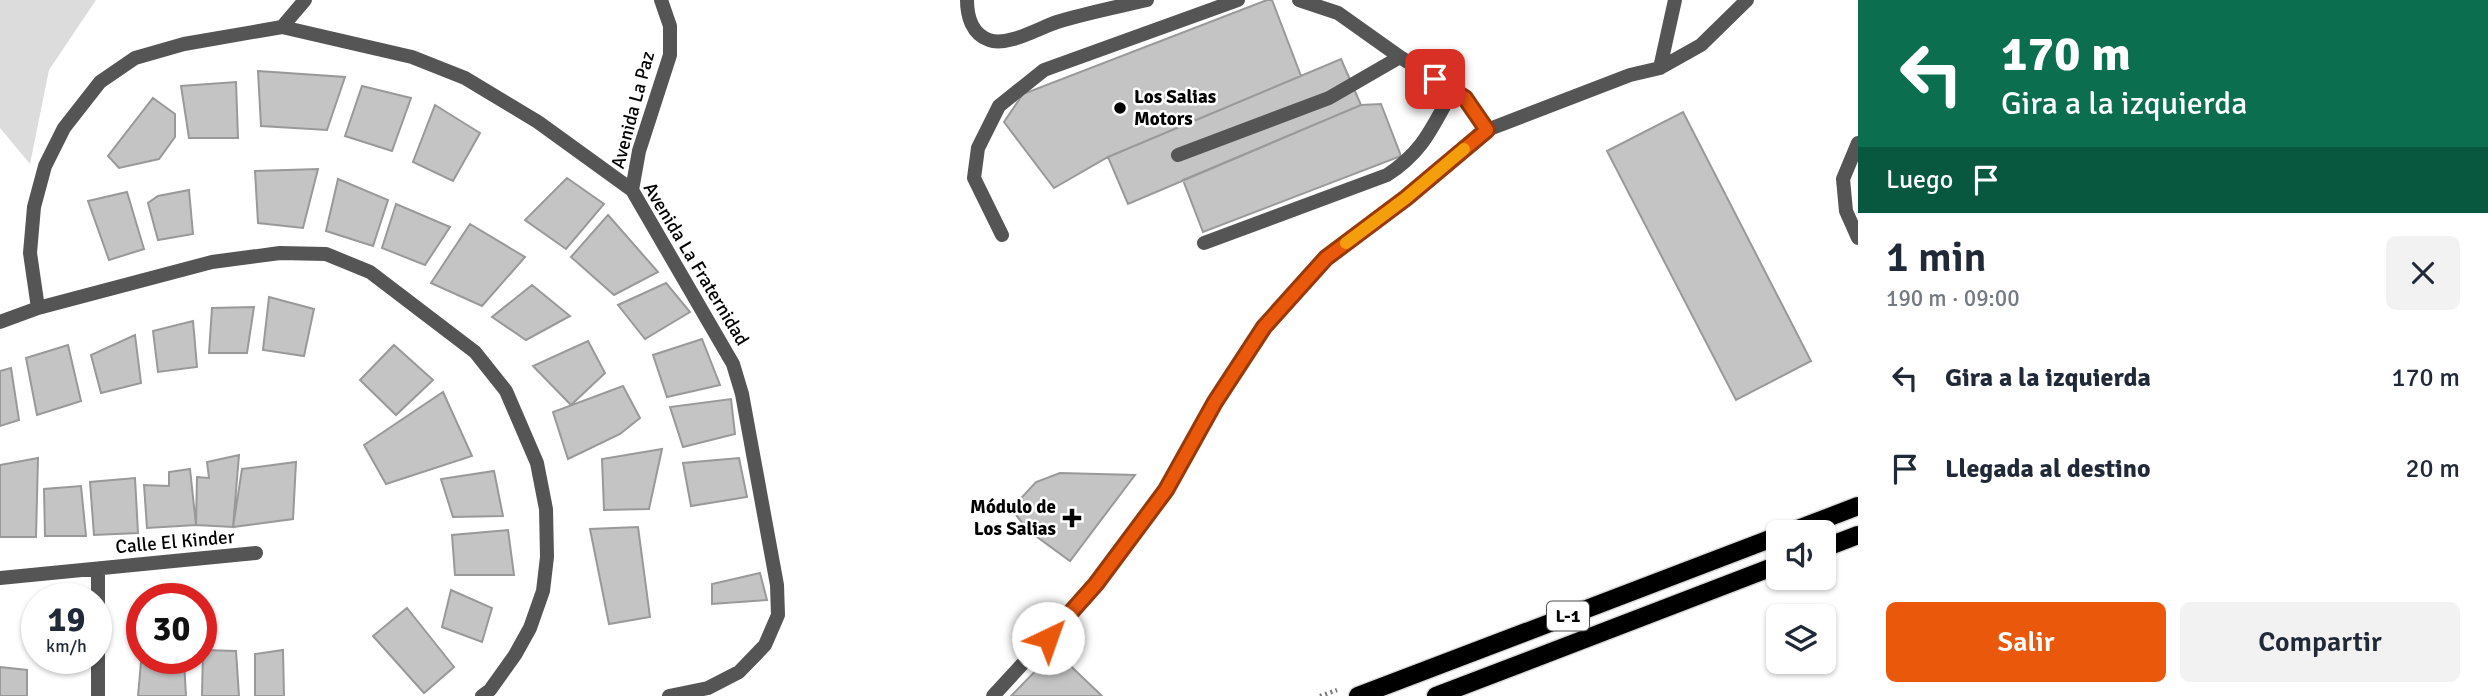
<!DOCTYPE html>
<html lang="es">
<head>
<meta charset="utf-8">
<style>
  :root { --surface:#fff; --page:#f2f2f3; --text:#1f2937; --muted:#747a83; --accent:#ea580c }
  body { margin:0; font-family:Signika,sans-serif; background:var(--page); color:var(--text); height:100vh; display:flex; flex-direction:column; font-size:26px; white-space:nowrap }
  * { box-sizing:border-box; margin:0 }
  p { font-size:23px; color:var(--muted) }
  .icon { flex:none; width:38px; height:38px; fill:none; stroke:currentColor; stroke-width:2; stroke-linecap:round; stroke-linejoin:round }
  .map { position:relative; flex:1; overflow:hidden }
  .panel { display:flex; flex-direction:column; background:var(--surface); width:630px }
  .panel>* { flex:none }
  .guide { background:#0b6e4f; color:#fff; overflow:hidden }
  .buttons { position:absolute; left:1766px; top:520px; display:grid; gap:14px }
  .buttons a { display:grid; place-items:center; width:70px; height:70px; border-radius:10px; background:var(--surface); box-shadow:0 2px 5px #0004; font-size:35px }
  .speed { position:absolute; left:21px; top:583px; display:flex; gap:14px; font-size:35px; font-weight:700; text-align:center }
  .speed>* { display:grid; place-content:center; width:91px; height:91px; border-radius:50%; background:var(--surface); box-shadow:0 2px 5px #0004; line-height:1 }
  .speed small { font-size:18px; font-weight:400 }
  .speed .limit { border:10px solid #d22; background:#fff; color:#111 }
  .pin { position:absolute; display:grid; place-items:center; width:60px; height:60px; color:#fff; margin:-30px; border-radius:14px; box-shadow:0 4px 10px #0006 }
  .me { position:absolute; width:77px; margin:-38px; rotate:42deg; stroke-linejoin:round; filter:drop-shadow(0 0 5px #0008) }
  .turn { display:flex; align-items:center; gap:24px; height:147px; padding:0 28px; font-size:32px }
  .turn .icon { width:91px; height:91px; stroke-width:2.5 }
  .turn b { display:block; font-size:49px; line-height:60px }
  .then { display:flex; align-items:center; height:66px; padding:0 28px; background:#0003; gap:14px; font-size:26px }
  .round { display:grid; place-items:center; flex:none; width:74px; height:74px; border-radius:10px; background:var(--page) }
  .headline { display:flex; align-items:center; justify-content:space-between; height:119px; padding:0 28px }
  h1 { font-size:42px; font-weight:600; line-height:52px }
  .button { display:flex; gap:14px; margin-top:auto; padding:14px 28px }
  .button a { flex:1; height:80px; border-radius:10px; background:var(--accent); color:#fff; font-size:28px; font-weight:600; line-height:80px; text-align:center }
  .button a+a { background:var(--page); color:var(--text) }
  ul { padding:0; list-style:none }
  li { display:flex; align-items:center; gap:21px; height:91px; padding:0 28px }
  li div { flex:1 }
  li b { display:block; font-size:26px }
  li em { font-style:normal }
  main { display:flex; flex:1; min-height:0 }
  .map>svg:first-child { display:block }
  .green { fill:#dcdcdc }
  .building { fill:#c4c4c4; stroke:#999; stroke-width:2 }
  .lines { fill:none; stroke-linecap:round; stroke-linejoin:round }
  .primary-casing { stroke:#dbdbdb; stroke-width:21 }
  .path { stroke:#777; stroke-width:4.5; stroke-dasharray:2 3.5; stroke-linecap:butt }
  .lane { stroke:#555; stroke-width:14 }
  .street { stroke:#555; stroke-width:14 }
  .primary { stroke:#000; stroke-width:18 }
  .route-casing { stroke:#983908; stroke-width:18 }
  .route { stroke:#ea580c; stroke-width:12 }
  .slow { stroke:#f59e0b; stroke-width:12 }
  .poi-dot { fill:#000; stroke:#fff; stroke-width:2.5 }
  .labels { text-anchor:middle; dominant-baseline:central; stroke-width:5; stroke-linejoin:round; paint-order:stroke }
  .shield { fill:#fff; stroke:#4c4c4c; stroke-width:2 }
  .shield-label { font-size:18px; font-weight:bold; fill:#000 }
  .poi-label { font-size:19px; font-weight:bold; fill:#000; stroke:#fff; text-anchor:start }
  .street-label { font-size:19px; fill:#000; stroke:#fff }
</style>
</head>
<body>
<main>
<div class="map">
<svg width="1858" height="696" viewBox="0 0 1858 696">
  <rect width="100%" height="100%" fill="#fff"/>
  <!-- green -->
  <path class="green" d="M 0,0 L 96,0 L 49,70 L 30,164 L 0,128 Z"/>
  <!-- building -->
  <path class="building" d="M 1267,0 L 1272,0 L 1301,76 L 1108,157 L 1054,188 L 1004,122 L 1023,94 Z
    M 1341,59 L 1361,105 L 1128,204 L 1108,157 Z
    M 258,71 L 345,77 L 327,130 L 261,126 Z
    M 236,82 L 238,138 L 189,138 L 181,86 Z
    M 362,86 L 411,98 L 392,151 L 345,136 Z
    M 153,98 L 175,114 L 175,137 L 159,159 L 119,168 L 108,156 Z
    M 1381,104 L 1401,156 L 1203,232 L 1183,180 L 1361,105 Z
    M 435,105 L 480,133 L 453,181 L 413,162 Z
    M 1683,112 L 1811,361 L 1736,400 L 1607,151 Z
    M 318,169 L 303,228 L 258,223 L 255,171 Z
    M 567,178 L 604,204 L 566,249 L 525,220 Z
    M 338,179 L 388,200 L 373,246 L 326,231 Z
    M 189,190 L 193,234 L 158,240 L 148,203 L 158,196 Z
    M 127,192 L 144,249 L 109,260 L 88,201 Z
    M 396,204 L 450,227 L 425,265 L 382,248 Z
    M 608,215 L 658,272 L 614,295 L 571,257 Z
    M 470,224 L 525,257 L 482,306 L 431,283 Z
    M 666,283 L 690,312 L 645,339 L 618,305 Z
    M 532,285 L 570,316 L 526,340 L 492,317 Z
    M 269,297 L 314,309 L 304,356 L 263,350 Z
    M 254,307 L 247,353 L 209,353 L 212,308 Z
    M 193,321 L 197,367 L 158,372 L 153,331 Z
    M 135,335 L 141,383 L 101,393 L 91,355 Z
    M 702,339 L 720,385 L 667,397 L 653,355 Z
    M 588,341 L 605,373 L 571,405 L 533,366 Z
    M 68,345 L 81,401 L 37,415 L 26,358 Z
    M 394,345 L 433,380 L 396,415 L 360,380 Z
    M 11,368 L 19,420 L 0,426 L 0,371 Z
    M 623,386 L 640,418 L 620,434 L 568,459 L 553,412 Z
    M 443,392 L 472,456 L 386,484 L 364,445 Z
    M 731,399 L 735,434 L 683,447 L 670,407 Z
    M 662,449 L 649,509 L 604,510 L 602,459 Z
    M 239,455 L 233,527 L 196,525 L 197,477 L 209,478 L 207,462 Z
    M 38,458 L 36,537 L 0,537 L 0,465 Z
    M 739,458 L 747,497 L 691,506 L 683,463 Z
    M 296,462 L 293,519 L 233,527 L 242,469 Z
    M 190,469 L 196,525 L 147,528 L 144,485 L 169,486 L 169,472 Z
    M 494,471 L 503,516 L 453,517 L 441,479 Z
    M 1060,473 L 1135,475 L 1070,561 L 1029,531 L 1011,509 L 1036,482 Z
    M 135,478 L 138,533 L 94,535 L 90,482 Z
    M 81,486 L 86,536 L 45,536 L 44,489 Z
    M 638,527 L 650,617 L 609,624 L 590,529 Z
    M 508,530 L 514,575 L 455,575 L 452,535 Z
    M 760,573 L 767,600 L 712,604 L 712,584 Z
    M 451,590 L 492,608 L 482,642 L 442,627 Z
    M 407,608 L 454,667 L 424,693 L 373,636 Z
    M 203,650 L 236,651 L 239,696 L 202,696 Z
    M 283,650 L 284,696 L 255,696 L 255,654 Z
    M 1055,651 L 1102,696 L 1011,696 Z
    M 184,661 L 186,696 L 138,696 L 141,662 Z
    M 0,667 L 27,670 L 27,696 L 0,696 Z"/>
  <g class="lines">
    <defs>
      <path id="primary" d="M 1790,532 L 1858,506
        M 1824,548 L 1858,535
        M 1358,696 L 1778,536
        M 1436,696 L 1778,565"/>
    </defs>
    <!-- primary casing -->
    <use href="#primary" class="primary-casing"/>
    <!-- path -->
    <path class="path" d="M 1320,696 L 1337,690"/>
    <!-- lane -->
    <path class="lane" d="M 967,0 C 967,16 972,34 989,40 C 1007,47 1039,28 1057,22 C 1086,13 1117,7 1147,0
      M 1299,0 L 1338,13 L 1400,57 L 1465,98 L 1487,130
      M 1178,155 L 1329,98 L 1400,57
      M 1002,235 L 974,178 L 978,148 L 999,106 L 1044,70 L 1238,0
      M 1204,243 L 1387,175 C 1424,151 1432,127 1453,90"/>
    <!-- street -->
    <path class="street" d="M 282,27 L 305,0
      M 1660,68 L 1675,0
      M 1858,143 L 1843,179 L 1846,211 L 1858,238
      M 632,190 L 639,151 L 670,55 L 670,26 L 661,0
      M 38,308 L 30,253 L 34,207 L 45,166 L 64,128 L 100,82 L 135,58 L 184,44 L 282,27 L 412,57 L 465,78 L 538,122 L 632,190 L 733,364 L 742,394 L 777,585 L 778,615 L 765,645 L 739,672 L 708,688 L 669,696
      M 0,322 L 38,308 L 212,262 L 280,253 L 326,254 L 370,272 L 475,352 L 506,391 L 537,463 L 546,509 L 547,557 L 543,591 L 530,628 L 515,655 L 490,690 L 482,696
      M 0,578 L 256,553
      M 98,696 L 98,569
      M 993,696 L 1096,584 L 1166,490 L 1215,402 L 1264,327 L 1326,258 L 1406,198 L 1487,130 L 1630,75 L 1660,68 L 1701,45 L 1747,0"/>
    <!-- primary -->
    <use href="#primary" class="primary"/>
  </g>
  <g class="lines">
    <defs>
      <path id="route" d="M 1048,638 L 1096,584 L 1166,490 L 1215,402 L 1264,327 L 1326,258 L 1406,198 L 1487,130 L 1465,98 L 1435,79"/>
    </defs>
    <!-- route casing -->
    <use href="#route" class="route-casing"/>
    <!-- route -->
    <use href="#route" class="route"/>
    <!-- slow -->
    <path class="slow" d="M 1346,243 L 1406,198 L 1464,149"/>
  </g>
  <!-- markers -->
  <g class="poi-dot">
    <circle cx="1120" cy="108" r="7"/>
    <path d="M1068.5 507.5h7v7h7v7h-7v7h-7v-7h-7v-7h7z"/>
  </g>
  <g class="labels">
    <!-- shield labels -->
    <rect class="shield" x="1547" y="601.5" width="42" height="29" rx="5"/>
    <g class="shield-label">
      <text x="1568" y="616">L-1</text>
    </g>
    <!-- poi labels -->
    <g class="poi-label">
      <text x="1134" y="97">Los Salias<tspan x="1134" dy="22">Motors</tspan></text>
      <text x="1056" y="507" text-anchor="end">Módulo de<tspan x="1056" dy="22">Los Salias</tspan></text>
    </g>
    <!-- street labels -->
    <g class="street-label">
      <text transform="translate(633 110) rotate(-75)">Avenida La Paz</text>
      <text transform="translate(696 264) rotate(59)">Avenida La Fraternidad</text>
      <text transform="translate(175 542) rotate(-5)">Calle El Kinder</text>
    </g>
  </g>
</svg>
<div class="buttons">
<a><svg class="icon" aria-label="sound" viewBox="0 0 24 24"><path d="M4 9h4l5-4v14l-5-4H4zM17 9q2 3 0 6"/></svg></a>
<a><svg class="icon" aria-label="layers" viewBox="0 0 24 24"><path d="M12 4l9 5-9 5-9-5zM3 14l9 5 9-5"/></svg></a>
</div>
<div class="speed"><div>19<small>km/h</small></div><div class="limit">30</div></div>
<div class="pin" style="left:1435px;top:79px;background:#d93025"><svg class="icon" aria-label="arrive" viewBox="0 0 24 24"><path d="M6 21V4h12l-3 4 3 4H6"/></svg></div>
<svg class="me" style="left:1048px;top:638px" viewBox="-20 -20 40 40"><circle r="19" fill="#fff"/><path d="M0-13L10 11 0 6-10 11z" fill="#ea580c"/></svg>
</div>
<section class="panel">
<div class="guide">
<div class="turn"><svg class="icon" aria-label="left" viewBox="0 0 24 24"><path d="M17 20v-9H6M10 6l-5 5 5 5"/></svg><div><b>170 m</b>Gira a la izquierda</div></div>
<div class="then">Luego<svg class="icon" aria-label="arrive" viewBox="0 0 24 24"><path d="M6 21V4h12l-3 4 3 4H6"/></svg></div>
</div>
<div class="headline"><div><h1>1 min</h1><p>190 m · 09:00</p></div><a class="round"><svg class="icon" aria-label="close" viewBox="0 0 24 24"><path d="M6 6l12 12M18 6L6 18"/></svg></a></div>
<ul>
<li><svg class="icon" aria-label="left" viewBox="0 0 24 24"><path d="M17 20v-9H6M10 6l-5 5 5 5"/></svg><div><b>Gira a la izquierda</b></div><em>170 m</em></li>
<li><svg class="icon" aria-label="arrive" viewBox="0 0 24 24"><path d="M6 21V4h12l-3 4 3 4H6"/></svg><div><b>Llegada al destino</b></div><em>20 m</em></li>
</ul>
<div class="button"><a>Salir</a><a>Compartir</a></div>
</section>
</main>
</body>
</html>
